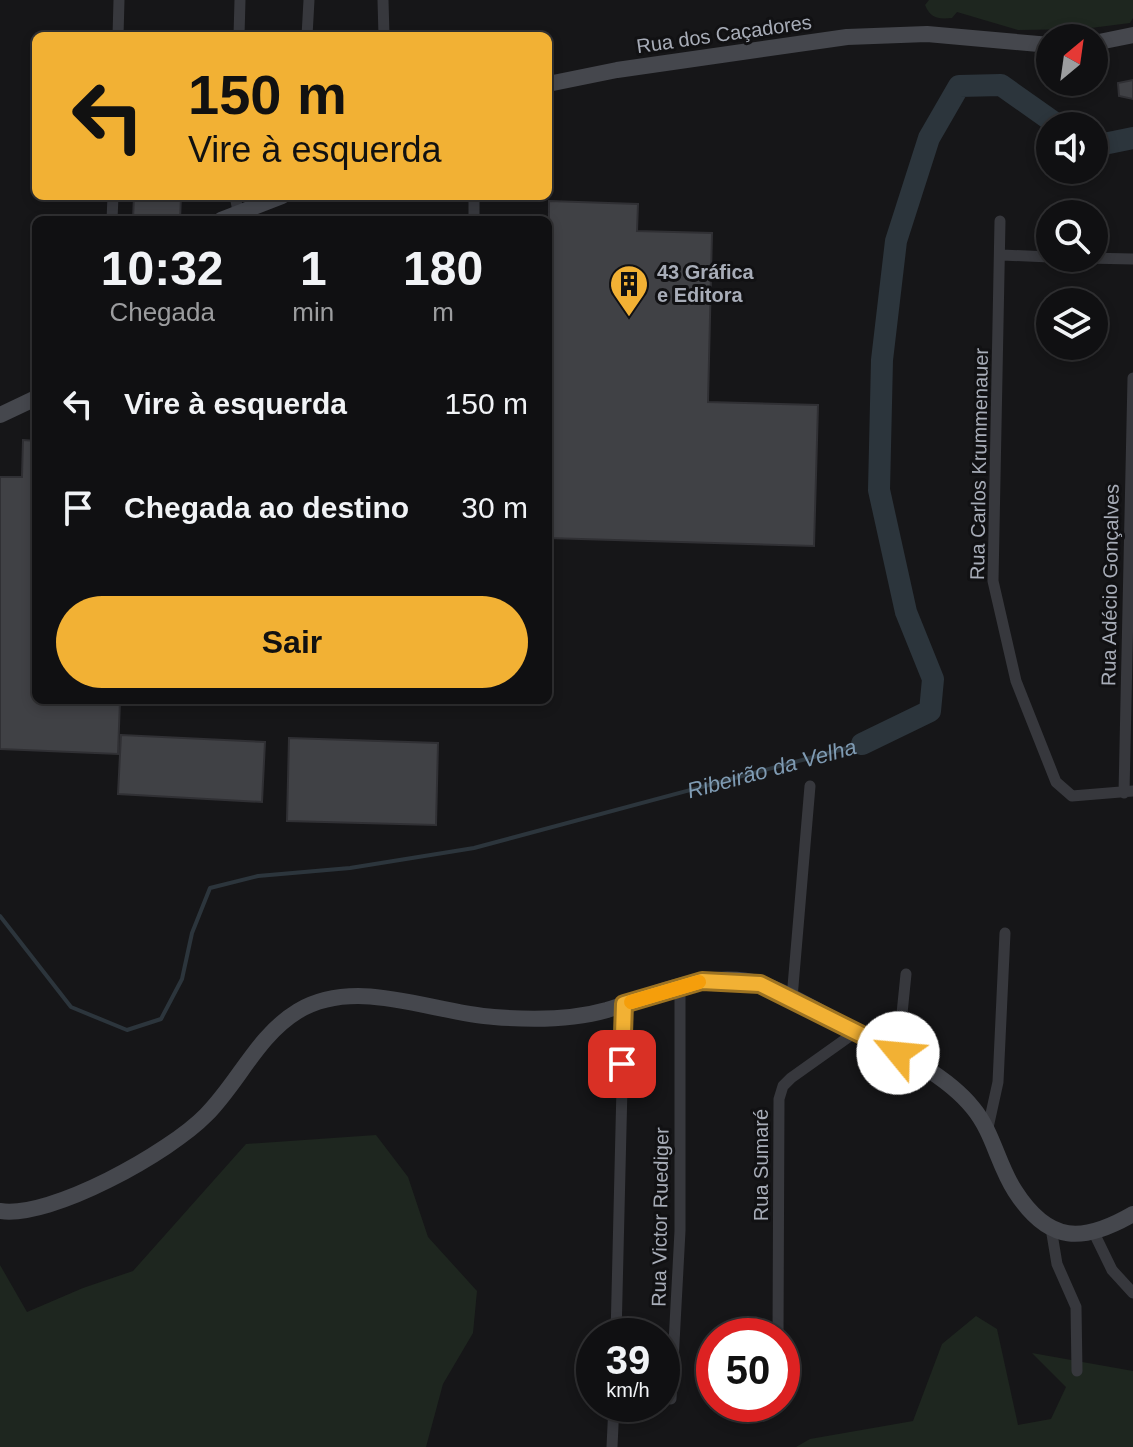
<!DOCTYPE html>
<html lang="pt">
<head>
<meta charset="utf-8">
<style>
  :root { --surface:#101012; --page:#19191b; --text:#f1f3f6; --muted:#9c9d9f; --line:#303032; --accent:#f2b134 }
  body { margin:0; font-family:Arial,sans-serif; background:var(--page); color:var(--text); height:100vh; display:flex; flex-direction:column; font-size:30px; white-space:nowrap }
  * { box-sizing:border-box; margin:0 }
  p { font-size:26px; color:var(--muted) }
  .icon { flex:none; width:44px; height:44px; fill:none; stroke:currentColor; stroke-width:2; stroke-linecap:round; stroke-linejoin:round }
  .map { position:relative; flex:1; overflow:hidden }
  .drawer { position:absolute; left:32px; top:216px; width:520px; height:488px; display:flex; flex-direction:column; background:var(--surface); border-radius:12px; box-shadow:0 4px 12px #0003,0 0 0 2px var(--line) }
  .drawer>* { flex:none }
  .hud { position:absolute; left:32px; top:32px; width:520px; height:168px; border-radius:12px; box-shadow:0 4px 12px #0003,0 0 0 2px var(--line); background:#f2b134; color:#111; overflow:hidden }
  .needle { width:52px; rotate:29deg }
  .fabs { position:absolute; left:1036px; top:24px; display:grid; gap:16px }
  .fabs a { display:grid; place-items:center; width:72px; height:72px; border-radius:50%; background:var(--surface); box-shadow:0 4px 12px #0003,0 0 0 2px var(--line); font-size:40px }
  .speed { position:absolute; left:576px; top:1318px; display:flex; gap:16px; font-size:40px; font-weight:700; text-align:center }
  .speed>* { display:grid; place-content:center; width:104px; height:104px; border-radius:50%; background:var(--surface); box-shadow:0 4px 12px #0003,0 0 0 2px var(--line); line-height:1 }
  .speed small { font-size:20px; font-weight:400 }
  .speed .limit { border:12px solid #d22; background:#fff; color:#111 }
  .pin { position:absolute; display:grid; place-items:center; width:68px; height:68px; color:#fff; margin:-34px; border-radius:16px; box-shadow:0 4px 12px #0006 }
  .me { position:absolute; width:88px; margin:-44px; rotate:298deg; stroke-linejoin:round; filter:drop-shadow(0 0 6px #0008) }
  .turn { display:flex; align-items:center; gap:28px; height:168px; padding:0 24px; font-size:36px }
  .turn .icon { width:104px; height:104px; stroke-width:2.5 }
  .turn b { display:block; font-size:56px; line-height:68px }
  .eta { display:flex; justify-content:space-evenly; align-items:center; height:136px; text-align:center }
  .eta b { font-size:48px; font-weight:800; line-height:56px }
  .action { display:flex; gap:16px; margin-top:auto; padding:16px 24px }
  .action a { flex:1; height:92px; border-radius:48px; background:var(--accent); color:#111; font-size:32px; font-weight:800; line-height:92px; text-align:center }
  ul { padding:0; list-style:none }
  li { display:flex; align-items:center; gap:24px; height:104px; padding:0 24px }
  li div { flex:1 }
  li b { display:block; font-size:30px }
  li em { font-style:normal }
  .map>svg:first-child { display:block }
  .green { fill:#1e261f }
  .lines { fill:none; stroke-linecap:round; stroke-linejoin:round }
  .stream { stroke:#2c353c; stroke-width:4 }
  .river { stroke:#2c353c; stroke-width:22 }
  .building { fill:#404145; stroke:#303034; stroke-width:2 }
  .street { stroke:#37383d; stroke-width:11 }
  .secondary { stroke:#45474d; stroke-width:16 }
  .route-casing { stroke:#9d7322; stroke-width:20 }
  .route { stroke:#f2b134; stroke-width:14 }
  .slow { stroke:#f59e0b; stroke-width:14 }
  .labels { text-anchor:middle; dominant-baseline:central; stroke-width:6; stroke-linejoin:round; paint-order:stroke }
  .street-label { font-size:20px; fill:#a8adb8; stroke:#111113 }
  .poi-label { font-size:20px; font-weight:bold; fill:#a8adb8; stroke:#111113; text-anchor:start }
  .water-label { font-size:22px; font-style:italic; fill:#7f9bb3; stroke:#111113 }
</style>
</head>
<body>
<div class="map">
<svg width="1133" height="1447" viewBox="0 0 1133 1447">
  <rect width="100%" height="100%" fill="#161618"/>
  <!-- green -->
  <path class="green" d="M 929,0 L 1133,0 L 1133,18 L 1130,23 L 1083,29 L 1018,30 L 957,12 L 952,18 C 938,19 931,19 925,5 Z
    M 376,1135 L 408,1177 L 428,1237 L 477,1291 L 473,1333 L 443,1384 L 426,1447 L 0,1447 L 0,1265 L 27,1312 L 83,1288 L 133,1271 L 246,1144 Z
    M 976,1316 L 997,1329 L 1018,1425 L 1051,1419 L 1066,1387 L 1032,1353 L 1133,1371 L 1133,1447 L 796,1447 L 810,1439 L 913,1421 L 942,1344 Z"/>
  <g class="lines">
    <!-- stream -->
    <path class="stream" id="s1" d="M 0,916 L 71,1007 L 127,1030 L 161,1019 L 182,979 L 192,933 L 210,888 L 258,876 L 350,868 L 474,848 L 862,744"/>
    <!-- river -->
    <path class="river" d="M 1094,146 L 1133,138
      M 862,744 L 930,711 L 933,679 L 906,612 L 879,490 L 882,360 L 896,241 L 929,138 L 959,86 L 1001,85 L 1059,126"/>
  </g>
  <!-- building -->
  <path class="building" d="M 1133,80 L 1133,99 L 1119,96 L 1118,83 Z
    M 134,196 L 181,196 L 180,220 L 133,220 Z
    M 549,201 L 638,204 L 637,231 L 712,233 L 708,402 L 818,405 L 814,546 L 548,538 Z
    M 23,440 L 36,441 L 36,700 L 120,700 L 118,754 L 0,749 L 0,477 L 22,477 Z
    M 121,735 L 265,742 L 262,802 L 118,794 Z
    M 289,738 L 438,743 L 436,825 L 287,821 Z"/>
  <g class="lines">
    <!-- street -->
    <path class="street" d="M 383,0 L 384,36
      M 118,36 L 119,0
      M 239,36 L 240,0
      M 307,36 L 309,0
      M 235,196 L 238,211
      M 112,220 L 113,196
      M 474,220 L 474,196
      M 1000,221 L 993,581 L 1016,681 L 1056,782 L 1072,796 L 1133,791
      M 1002,255 L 1050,257
      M 1086,258 L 1133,259
      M 1124,793 L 1133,378
      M 792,998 L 810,786
      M 898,1053 L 906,974
      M 987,1132 L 998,1082 L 1005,933
      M 1051,1228 L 1057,1264 L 1076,1307 L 1077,1371
      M 1094,1233 L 1112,1270 L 1133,1293
      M 616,1336 L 624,1004
      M 778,1336 L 779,1099 L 783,1086 L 791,1078 L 857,1031
      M 671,1399 L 680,1231 L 680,986
      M 777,1408 L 777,1404
      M 612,1447 L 614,1404"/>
    <!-- secondary -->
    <path class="secondary" d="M 1094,43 L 1133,35
      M 548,84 L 617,70 L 847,37 L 927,34 L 1050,45
      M 221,220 L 282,196
      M 0,415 L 36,398
      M 0,1211 C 51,1219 170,1152 206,1115 C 239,1082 257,1036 298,1011 C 357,976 432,1013 494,1017 C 530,1020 572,1020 607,1010 C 642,999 678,982 715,980 C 730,979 748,980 762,984 C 787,992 810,1007 833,1019 C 878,1043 941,1068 973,1108 C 993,1132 998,1165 1015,1191 C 1049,1244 1083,1243 1133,1214"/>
  </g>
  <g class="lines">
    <defs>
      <path id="route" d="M 622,1064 L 624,1004 L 702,981 L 760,984 L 898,1053"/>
    </defs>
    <!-- route casing -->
    <use href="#route" class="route-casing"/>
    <!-- route -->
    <use href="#route" class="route"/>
    <!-- slow -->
    <path class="slow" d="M 631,1002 L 699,982"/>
  </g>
  <!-- icons -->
  <defs>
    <symbol id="building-pin" viewBox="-11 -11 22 30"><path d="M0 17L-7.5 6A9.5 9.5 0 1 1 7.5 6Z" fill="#f2b134" stroke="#111113"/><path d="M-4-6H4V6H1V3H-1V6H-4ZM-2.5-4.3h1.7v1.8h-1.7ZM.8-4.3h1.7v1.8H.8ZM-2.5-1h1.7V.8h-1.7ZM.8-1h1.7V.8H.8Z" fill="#111"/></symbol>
  </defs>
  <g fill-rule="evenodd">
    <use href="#building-pin" x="607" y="262" width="44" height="60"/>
  </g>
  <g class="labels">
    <!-- street labels -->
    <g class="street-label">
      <text transform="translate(724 34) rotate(-8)">Rua dos Caçadores</text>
      <text transform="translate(979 464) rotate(-89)">Rua Carlos Krummenauer</text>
      <text transform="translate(1110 585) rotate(-89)">Rua Adécio Gonçalves</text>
      <text transform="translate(761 1165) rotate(-90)">Rua Sumaré</text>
      <text transform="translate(660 1217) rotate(-89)">Rua Victor Ruediger</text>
    </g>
    <!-- poi labels -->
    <g class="poi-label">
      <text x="657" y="272">43 Gráfica<tspan x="657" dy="23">e Editora</tspan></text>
    </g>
    <!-- water labels -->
    <g class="water-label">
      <text stroke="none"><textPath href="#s1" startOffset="928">Ribeirão da Velha</textPath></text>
    </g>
  </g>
</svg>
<div class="fabs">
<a><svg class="needle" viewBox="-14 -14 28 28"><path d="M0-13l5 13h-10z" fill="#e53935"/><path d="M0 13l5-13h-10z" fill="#9c9d9f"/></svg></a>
<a><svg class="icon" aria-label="sound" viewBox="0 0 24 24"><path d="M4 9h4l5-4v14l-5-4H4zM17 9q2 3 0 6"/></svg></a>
<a><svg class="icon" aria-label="search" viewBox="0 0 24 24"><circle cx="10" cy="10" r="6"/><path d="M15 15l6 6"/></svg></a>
<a><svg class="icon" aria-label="layers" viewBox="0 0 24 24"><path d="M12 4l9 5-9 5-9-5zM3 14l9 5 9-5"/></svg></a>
</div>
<div class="speed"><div>39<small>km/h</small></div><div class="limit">50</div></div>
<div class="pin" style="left:622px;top:1064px;background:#d93025"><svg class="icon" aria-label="arrive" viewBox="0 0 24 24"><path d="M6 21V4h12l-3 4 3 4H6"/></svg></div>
<svg class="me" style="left:898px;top:1053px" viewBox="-20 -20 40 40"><circle r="19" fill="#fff"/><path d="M0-13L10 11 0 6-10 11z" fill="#f2b134"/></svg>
<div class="hud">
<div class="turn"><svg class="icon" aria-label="left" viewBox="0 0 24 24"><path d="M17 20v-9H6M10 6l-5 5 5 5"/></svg><div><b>150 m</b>Vire à esquerda</div></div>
</div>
<section class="drawer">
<div class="eta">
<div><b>10:32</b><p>Chegada</p></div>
<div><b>1</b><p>min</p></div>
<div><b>180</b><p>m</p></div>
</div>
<ul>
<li><svg class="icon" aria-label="left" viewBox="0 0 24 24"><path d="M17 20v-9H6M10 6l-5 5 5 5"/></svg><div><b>Vire à esquerda</b></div><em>150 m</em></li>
<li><svg class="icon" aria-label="arrive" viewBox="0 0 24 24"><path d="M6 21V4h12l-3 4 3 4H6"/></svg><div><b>Chegada ao destino</b></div><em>30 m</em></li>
</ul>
<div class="action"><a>Sair</a></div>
</section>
</div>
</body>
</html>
